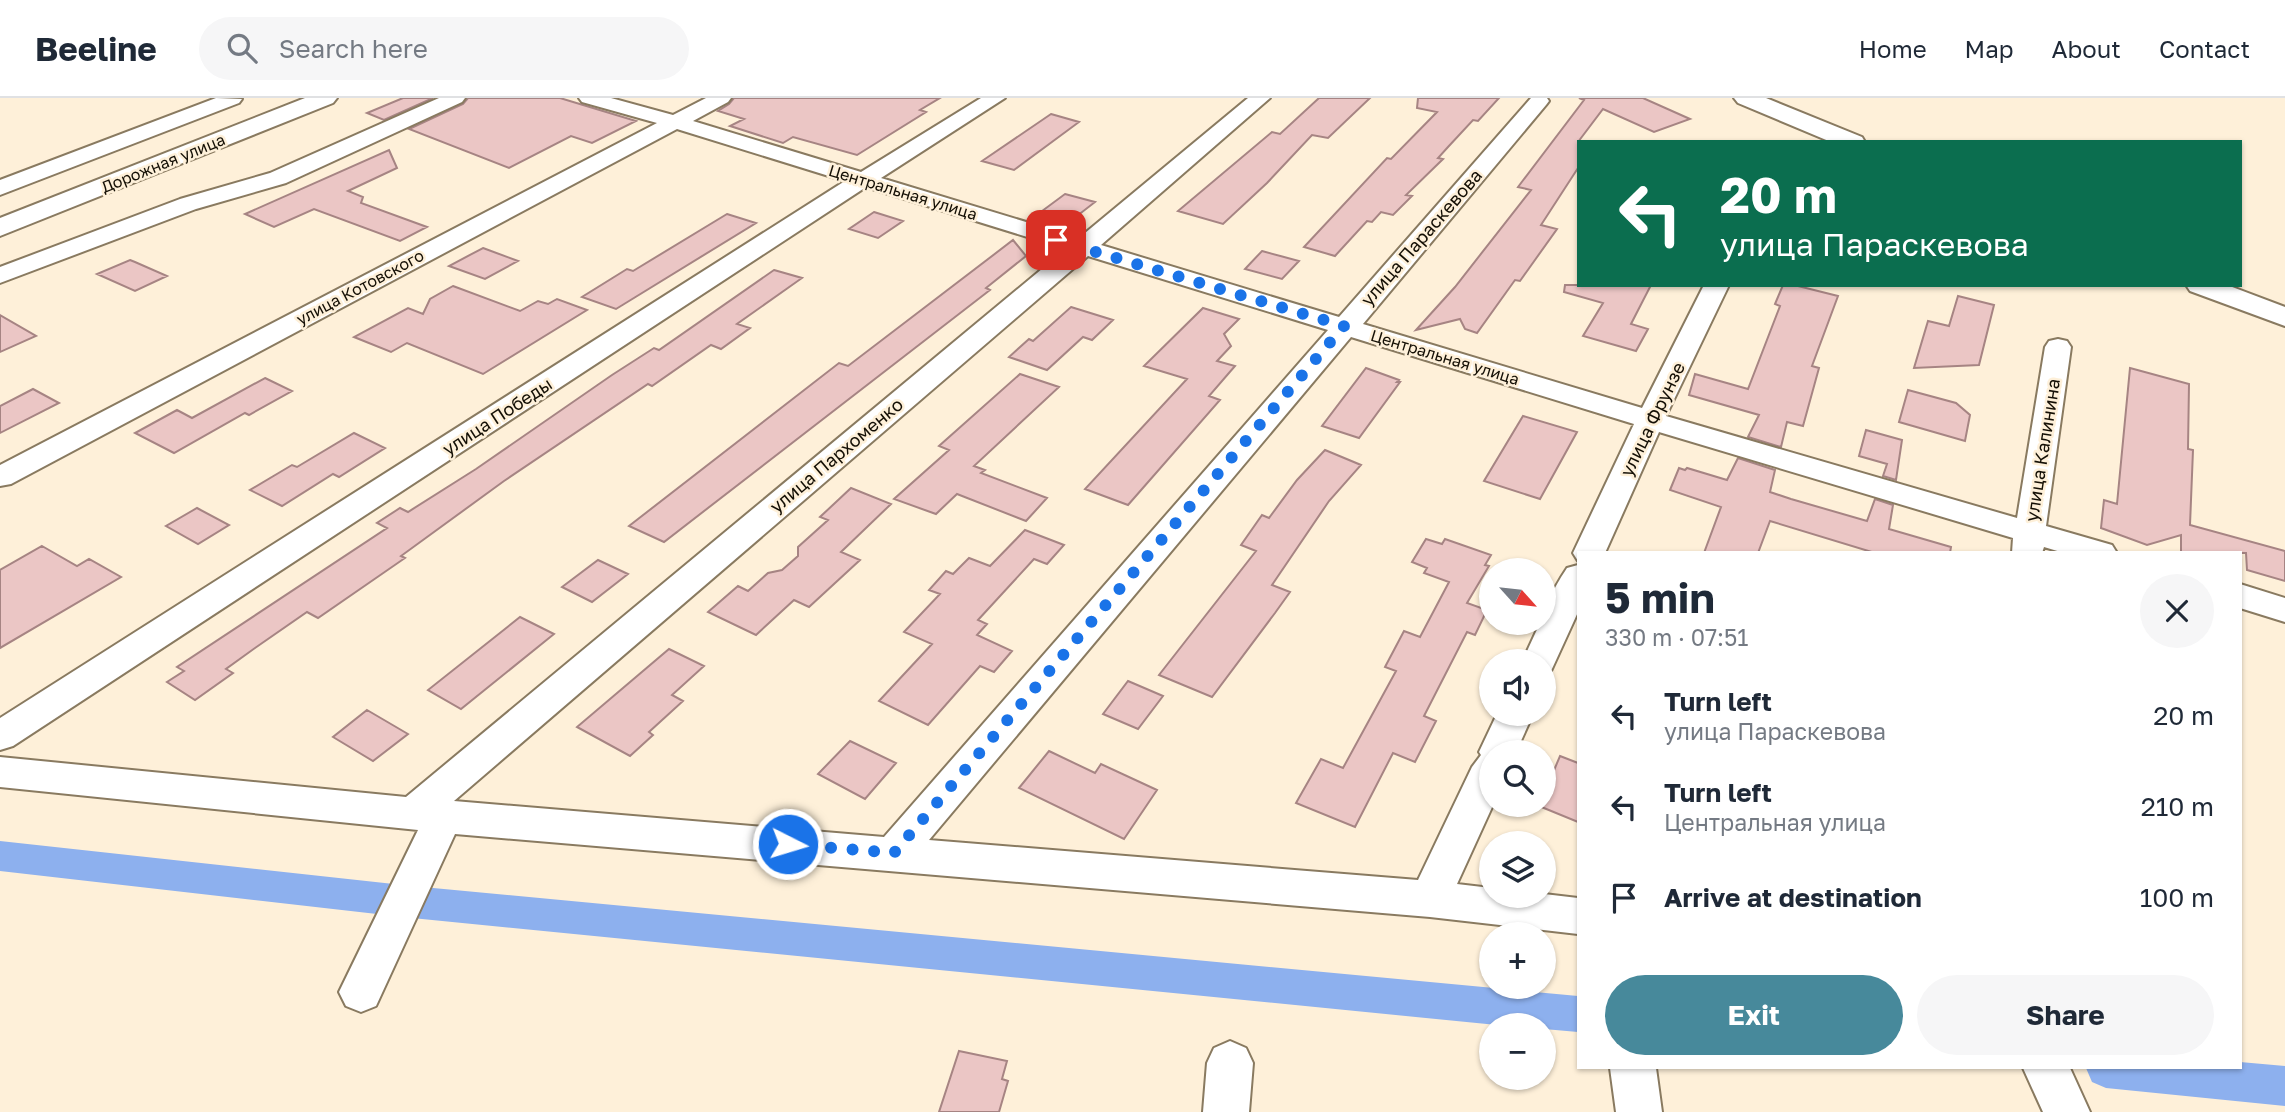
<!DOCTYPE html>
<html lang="en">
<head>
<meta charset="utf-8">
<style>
  :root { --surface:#fff; --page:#f6f6f7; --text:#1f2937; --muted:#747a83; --line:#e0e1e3; --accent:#47899b }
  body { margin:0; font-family:"Golos Text",sans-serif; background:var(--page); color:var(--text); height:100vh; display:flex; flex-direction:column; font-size:26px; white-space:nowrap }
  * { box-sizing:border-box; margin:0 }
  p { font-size:23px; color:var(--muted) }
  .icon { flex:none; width:38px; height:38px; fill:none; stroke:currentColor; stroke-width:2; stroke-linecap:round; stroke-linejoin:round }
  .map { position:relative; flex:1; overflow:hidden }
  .panel { position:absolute; left:1577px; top:453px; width:665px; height:518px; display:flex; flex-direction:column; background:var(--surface); border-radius:0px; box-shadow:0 2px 5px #0004 }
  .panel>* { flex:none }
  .top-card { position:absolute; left:1577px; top:42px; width:665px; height:147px; border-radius:0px; box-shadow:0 2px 5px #0004; background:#0b6e4f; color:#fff; overflow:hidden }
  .needle { width:46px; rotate:117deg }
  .tools { position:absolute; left:1479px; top:460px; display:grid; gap:14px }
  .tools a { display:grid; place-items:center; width:77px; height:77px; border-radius:50%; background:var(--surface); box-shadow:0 2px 5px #0004; font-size:35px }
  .pin { position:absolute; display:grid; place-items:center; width:60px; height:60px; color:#fff; margin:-30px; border-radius:14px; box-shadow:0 4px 10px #0006 }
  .me { position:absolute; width:77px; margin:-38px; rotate:95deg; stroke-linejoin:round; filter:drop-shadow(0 0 5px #0008) }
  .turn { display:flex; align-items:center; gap:24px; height:147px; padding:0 28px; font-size:32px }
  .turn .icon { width:91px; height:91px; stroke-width:2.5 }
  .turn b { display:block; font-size:49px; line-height:60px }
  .round { display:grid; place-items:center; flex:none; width:74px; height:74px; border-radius:37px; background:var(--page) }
  .summary { display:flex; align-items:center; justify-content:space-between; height:119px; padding:0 28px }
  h1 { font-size:42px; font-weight:700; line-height:52px }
  .button { display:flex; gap:14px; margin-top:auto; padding:14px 28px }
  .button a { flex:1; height:80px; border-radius:42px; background:var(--accent); color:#fff; font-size:28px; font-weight:700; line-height:80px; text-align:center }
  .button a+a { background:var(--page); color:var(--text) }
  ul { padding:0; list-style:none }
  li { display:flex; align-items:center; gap:21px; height:91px; padding:0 28px }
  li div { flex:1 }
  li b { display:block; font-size:26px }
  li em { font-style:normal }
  header { display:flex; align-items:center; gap:42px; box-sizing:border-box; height:98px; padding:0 35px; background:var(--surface); border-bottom:2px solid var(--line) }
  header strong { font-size:33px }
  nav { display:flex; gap:38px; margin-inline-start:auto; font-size:24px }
  .search { width:490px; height:63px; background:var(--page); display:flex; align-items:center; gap:18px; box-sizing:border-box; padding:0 24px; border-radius:38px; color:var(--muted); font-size:26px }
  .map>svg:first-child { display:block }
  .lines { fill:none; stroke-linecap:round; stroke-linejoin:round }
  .canal { fill:#8db0ee; fill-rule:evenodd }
  .building { fill:#ebc6c5; stroke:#a68483; stroke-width:2 }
  .minor-casing { stroke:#897a60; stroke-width:4 }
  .major-casing { stroke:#897a60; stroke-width:4 }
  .highway-casing { stroke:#897a60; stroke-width:4 }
  .minor { fill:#fff; fill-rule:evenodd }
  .major { fill:#fff; fill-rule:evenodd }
  .highway { fill:#fff; fill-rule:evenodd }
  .route { stroke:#1a73e8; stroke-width:12; stroke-dasharray:0 21.6 }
  .labels { text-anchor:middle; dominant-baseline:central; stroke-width:5; stroke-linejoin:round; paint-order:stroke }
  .far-street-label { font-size:16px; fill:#140f05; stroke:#fef0d9 }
  .street-label { font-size:18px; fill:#140f05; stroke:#fef0d9 }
</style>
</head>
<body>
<header>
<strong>Beeline</strong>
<div class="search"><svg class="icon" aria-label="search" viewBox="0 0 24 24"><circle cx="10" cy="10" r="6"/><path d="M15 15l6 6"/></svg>Search here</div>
<nav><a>Home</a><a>Map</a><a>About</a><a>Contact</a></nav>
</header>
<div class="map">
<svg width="2285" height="1014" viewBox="0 0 2285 1014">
  <rect width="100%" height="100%" fill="#fef0d9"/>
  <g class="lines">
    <!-- canal -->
    <path class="canal" d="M 0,743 L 412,788 L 1578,898 L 1578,934 L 1544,931 L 1544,928 L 1507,928 L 412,820 L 0,773 Z
      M 2240,964 L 2285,968 L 2285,1008 L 2106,990 L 2092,984 L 2086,970 L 2240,970 Z"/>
  </g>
  <!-- building -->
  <path class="building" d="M 403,0 L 433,0 L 384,22 L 367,15 Z
    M 468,0 L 560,0 L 636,23 L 592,45 L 571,38 L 509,70 L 409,31 L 463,6 Z
    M 734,0 L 940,0 L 920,12 L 926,14 L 857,57 L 793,39 L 783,45 L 730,28 L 744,21 L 718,13 L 729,6 Z
    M 1319,0 L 1370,0 L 1328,40 L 1312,37 L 1267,85 L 1223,126 L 1178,113 L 1272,34 L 1280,36 Z
    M 1418,0 L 1499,0 L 1478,23 L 1473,22 L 1448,49 L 1438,60 L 1443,61 L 1406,97 L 1412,98 L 1393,117 L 1381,114 L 1372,124 L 1367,123 L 1335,158 L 1304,149 L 1387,60 L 1391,61 L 1437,14 L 1417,10 Z
    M 1579,0 L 1643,0 L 1690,21 L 1654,34 L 1603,11 L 1578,44 L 1578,70 L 1541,127 L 1557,131 L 1520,183 L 1515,182 L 1477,235 L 1465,231 L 1460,221 L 1416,232 L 1455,189 L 1531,92 L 1518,89 L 1584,2 Z
    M 1051,16 L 1079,24 L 1014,72 L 982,63 Z
    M 389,52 L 397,70 L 348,93 L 363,99 L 361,105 L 427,129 L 400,143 L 314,111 L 274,129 L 245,116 Z
    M 1065,96 L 1095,104 L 1068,125 L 1038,116 Z
    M 874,114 L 903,123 L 878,140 L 849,131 Z
    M 727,116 L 756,125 L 616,211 L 582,199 L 627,171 L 633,173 Z
    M 1013,142 L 1026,158 L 986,190 L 990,192 L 664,444 L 629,428 L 839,265 L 848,268 Z
    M 483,150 L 518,163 L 485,181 L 449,168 Z
    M 1262,153 L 1299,163 L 1282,181 L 1245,171 Z
    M 130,162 L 135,164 L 167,178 L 135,193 L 97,176 Z
    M 774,172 L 802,180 L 737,226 L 750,230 L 721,251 L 711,247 L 652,288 L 648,286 L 504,383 L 401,458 L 405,460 L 318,520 L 307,514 L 255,550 L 226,571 L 233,575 L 195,602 L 167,584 L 184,573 L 177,569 L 387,430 L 377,425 L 400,410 L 408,414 L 476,371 L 612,277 L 654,250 L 659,252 Z
    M 1565,187 L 1651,187 L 1631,226 L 1648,231 L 1636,253 L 1583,238 L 1603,205 L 1564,194 Z
    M 1783,187 L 1794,187 L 1838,198 L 1812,268 L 1819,270 L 1803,328 L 1787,324 L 1781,349 L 1748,339 L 1759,317 L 1689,297 L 1695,276 L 1748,291 L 1780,208 L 1775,206 Z
    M 453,188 L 520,213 L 538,203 L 548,206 L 557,201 L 587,212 L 483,276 L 407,245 L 391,254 L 354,239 L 408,210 L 423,216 L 430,201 Z
    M 1958,198 L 1994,207 L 1979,267 L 1914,270 L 1928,223 L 1949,228 Z
    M 1071,209 L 1113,222 L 1092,242 L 1083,239 L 1047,272 L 1009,259 L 1029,241 L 1033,243 Z
    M 1203,210 L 1239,221 L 1224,236 L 1231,248 L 1217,263 L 1235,268 L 1209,298 L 1220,302 L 1128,407 L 1085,391 L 1187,281 L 1144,268 Z
    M 0,217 L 36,238 L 0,254 Z
    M 1366,270 L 1399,282 L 1397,284 L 1400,284 L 1359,340 L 1322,328 Z
    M 2130,270 L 2189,286 L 2188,351 L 2193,352 L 2190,427 L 2285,453 L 2285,483 L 2247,472 L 2246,455 L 2181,455 L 2181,437 L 2147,447 L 2101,430 L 2104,402 L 2117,406 Z
    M 1020,276 L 1059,289 L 974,368 L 985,372 L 981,375 L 1047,400 L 1026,423 L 957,396 L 936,416 L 894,401 L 949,352 L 939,348 Z
    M 265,280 L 292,293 L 249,317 L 245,315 L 174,355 L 135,335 L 177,312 L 192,320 Z
    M 33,291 L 59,305 L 0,335 L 0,308 Z
    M 1908,292 L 1956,305 L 1970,317 L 1965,343 L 1899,324 Z
    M 1523,318 L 1577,334 L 1540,401 L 1484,383 Z
    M 1866,332 L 1902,342 L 1896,382 L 1883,378 L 1887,366 L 1859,358 Z
    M 354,335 L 385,350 L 339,379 L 333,376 L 282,408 L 250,392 L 292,367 L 297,369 Z
    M 1325,352 L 1361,367 L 1329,403 L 1272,487 L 1290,494 L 1275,515 L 1212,599 L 1159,577 L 1256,453 L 1241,447 L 1262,417 L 1269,420 L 1297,382 Z
    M 1738,360 L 1775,372 L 1770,394 L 1791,401 L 1867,423 L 1875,401 L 1893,407 L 1889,431 L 1951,449 L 1950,455 L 1875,455 L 1770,423 L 1758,455 L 1704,455 L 1721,409 L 1670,392 L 1679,370 L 1685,372 L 1687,370 L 1727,382 Z
    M 851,390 L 891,406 L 841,454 L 860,462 L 809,509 L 794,502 L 756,537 L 708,514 L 738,488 L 748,493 L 768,475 L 782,472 L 798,458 L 798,449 L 828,422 L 820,419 Z
    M 197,410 L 229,427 L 198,446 L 166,428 Z
    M 1025,432 L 1064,447 L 1047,466 L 1034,461 L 978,522 L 987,526 L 977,537 L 1012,553 L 994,574 L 980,568 L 928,627 L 879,603 L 932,546 L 904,534 L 940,496 L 929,492 L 946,473 L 953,476 L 969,460 L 990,468 Z
    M 1426,441 L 1442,446 L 1445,441 L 1491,457 L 1485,467 L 1489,468 L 1467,505 L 1487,512 L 1475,537 L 1467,534 L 1424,618 L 1436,623 L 1415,664 L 1393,655 L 1355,729 L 1296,705 L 1321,661 L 1343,670 L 1396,573 L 1385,569 L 1404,533 L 1420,539 L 1449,484 L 1424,475 L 1427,470 L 1412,464 Z
    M 42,448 L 77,468 L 89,461 L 121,479 L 0,550 L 0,472 Z
    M 598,462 L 628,476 L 592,504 L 562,489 Z
    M 520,519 L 554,536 L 461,611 L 428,592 Z
    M 669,551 L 704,568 L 672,597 L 683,603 L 649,634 L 653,637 L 630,658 L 577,629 Z
    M 1128,583 L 1163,598 L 1138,631 L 1103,616 Z
    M 367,612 L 408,636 L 373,663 L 333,639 Z
    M 850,643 L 896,665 L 865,701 L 818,676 Z
    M 1049,653 L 1095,675 L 1101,666 L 1157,692 L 1124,741 L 1019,690 Z
    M 1560,658 L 1578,665 L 1578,724 L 1539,708 L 1544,707 L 1544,696 Z
    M 959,953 L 1007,963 L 1002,981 L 1008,983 L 999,1014 L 939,1014 Z"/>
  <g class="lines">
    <defs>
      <path id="minor" d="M 216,0 L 242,1 L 239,5 L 0,97 L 0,82 Z
        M 439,0 L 465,0 L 462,4 L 286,85 L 196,111 L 0,185 L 0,169 L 180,101 L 270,75 Z
        M 579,0 L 611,0 L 673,17 L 706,0 L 731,0 L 728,4 L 693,23 L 861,74 L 981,0 L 1005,0 L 881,80 L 1079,140 L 1248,0 L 1270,0 L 1101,147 L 1339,219 L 1531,0 L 1547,0 L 1549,3 L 1546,7 L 1363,226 L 1642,310 L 1704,187 L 1729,187 L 1666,318 L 2017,420 L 2045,249 L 2049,243 L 2058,241 L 2067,243 L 2071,249 L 2046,428 L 2112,447 L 2117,455 L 2064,455 L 2044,449 L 2042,455 L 2012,455 L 2013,440 L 1659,334 L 1605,455 L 1578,455 L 1578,463 L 1573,455 L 1634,326 L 1351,239 L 929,742 L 1418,782 L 1472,669 L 1481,657 L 1479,654 L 1497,616 L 1533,616 L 1516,654 L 1491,654 L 1493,707 L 1457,786 L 1491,790 L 1491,798 L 1544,798 L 1544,796 L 1578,800 L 1578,836 L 1430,819 L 455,736 L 376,908 L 361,914 L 346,908 L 339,894 L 418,732 L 0,689 L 0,659 L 406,699 L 1066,151 L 866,89 L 13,648 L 0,652 L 0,620 L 845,83 L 677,31 L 11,386 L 0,388 L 0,367 L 657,25 L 582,4 ZM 1088,158 L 1328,232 L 884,739 L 454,703 Z
        M 1578,467 L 1578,514 L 1551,573 L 1544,575 L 1544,564 L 1522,564 L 1540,525 L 1544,525 C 1544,507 1557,485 1567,470 Z
        M 2240,486 L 2285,500 L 2285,524 L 2240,510 Z
        M 1230,943 L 1246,950 L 1253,965 L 1249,1014 L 1203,1014 L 1207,965 L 1214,950 Z
        M 1610,970 L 1656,970 L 1662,1014 L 1616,1014 Z
        M 2023,970 L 2070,970 L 2090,1014 L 2043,1014 Z"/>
      <path id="major" d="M 305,0 L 337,0 L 333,5 L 0,138 L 0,120 Z"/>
      <path id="highway" d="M 1734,0 L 1766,0 L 1862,39 L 1865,44 L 1831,44 L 1738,5 Z
        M 2186,187 L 2227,187 L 2285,209 L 2285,228 L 2190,193 Z"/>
    </defs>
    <!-- minor casing -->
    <use href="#minor" class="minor-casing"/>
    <!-- major casing -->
    <use href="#major" class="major-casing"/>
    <!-- highway casing -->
    <use href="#highway" class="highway-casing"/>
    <!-- minor -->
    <use href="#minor" class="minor"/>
    <!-- major -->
    <use href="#major" class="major"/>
    <!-- highway -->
    <use href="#highway" class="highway"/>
  </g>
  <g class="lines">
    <!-- route -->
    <path class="route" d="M 788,746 L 894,755 L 1344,228 L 1056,142"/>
  </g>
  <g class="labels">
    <!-- far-street labels -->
    <g class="far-street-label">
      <text transform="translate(163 65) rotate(-22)">Дорожная улица</text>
      <text transform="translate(903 94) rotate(17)">Центральная улица</text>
      <text transform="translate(360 189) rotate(-28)">улица Котовского</text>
      <text transform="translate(1445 259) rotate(17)">Центральная улица</text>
    </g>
    <!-- street labels -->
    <g class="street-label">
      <text transform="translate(1421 139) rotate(-49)">улица Параскевова</text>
      <text transform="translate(497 318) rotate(-33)">улица Победы</text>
      <text transform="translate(1652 321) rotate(-64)">улица Фрунзе</text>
      <text transform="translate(2042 352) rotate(-81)">улица Калинина</text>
      <text transform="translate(836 357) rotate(-40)">улица Пархоменко</text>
    </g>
  </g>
</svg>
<div class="tools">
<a><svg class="needle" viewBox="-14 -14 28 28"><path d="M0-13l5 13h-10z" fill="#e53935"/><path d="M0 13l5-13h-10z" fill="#747a83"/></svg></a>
<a><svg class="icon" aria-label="sound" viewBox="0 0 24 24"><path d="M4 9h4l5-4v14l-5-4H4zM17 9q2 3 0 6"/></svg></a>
<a><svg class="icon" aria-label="search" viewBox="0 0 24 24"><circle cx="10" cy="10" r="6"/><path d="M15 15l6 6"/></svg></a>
<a><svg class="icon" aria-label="layers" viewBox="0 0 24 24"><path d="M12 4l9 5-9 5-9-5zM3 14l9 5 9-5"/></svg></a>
<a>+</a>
<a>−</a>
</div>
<div class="pin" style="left:1056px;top:142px;background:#d93025"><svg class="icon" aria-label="arrive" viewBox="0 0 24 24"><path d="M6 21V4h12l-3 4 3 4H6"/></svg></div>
<svg class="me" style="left:788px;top:746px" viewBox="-20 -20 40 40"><circle r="17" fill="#1a73e8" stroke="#fff" stroke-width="3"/><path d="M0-11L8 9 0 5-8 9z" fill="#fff"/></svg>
<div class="top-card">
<div class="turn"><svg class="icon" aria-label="left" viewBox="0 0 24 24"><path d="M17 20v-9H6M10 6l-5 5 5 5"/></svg><div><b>20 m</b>улица Параскевова</div></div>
</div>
<section class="panel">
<div class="summary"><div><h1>5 min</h1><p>330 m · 07:51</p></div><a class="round"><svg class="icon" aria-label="close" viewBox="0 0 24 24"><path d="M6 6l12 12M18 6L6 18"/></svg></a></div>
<ul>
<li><svg class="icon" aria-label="left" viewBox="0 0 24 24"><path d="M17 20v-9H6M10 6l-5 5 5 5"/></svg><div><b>Turn left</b><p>улица Параскевова</p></div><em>20 m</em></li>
<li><svg class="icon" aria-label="left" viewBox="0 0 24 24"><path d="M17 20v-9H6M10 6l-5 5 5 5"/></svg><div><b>Turn left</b><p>Центральная улица</p></div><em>210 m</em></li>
<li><svg class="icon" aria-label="arrive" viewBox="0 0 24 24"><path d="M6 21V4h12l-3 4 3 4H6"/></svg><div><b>Arrive at destination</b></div><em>100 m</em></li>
</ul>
<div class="button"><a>Exit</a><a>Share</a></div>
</section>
</div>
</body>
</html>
